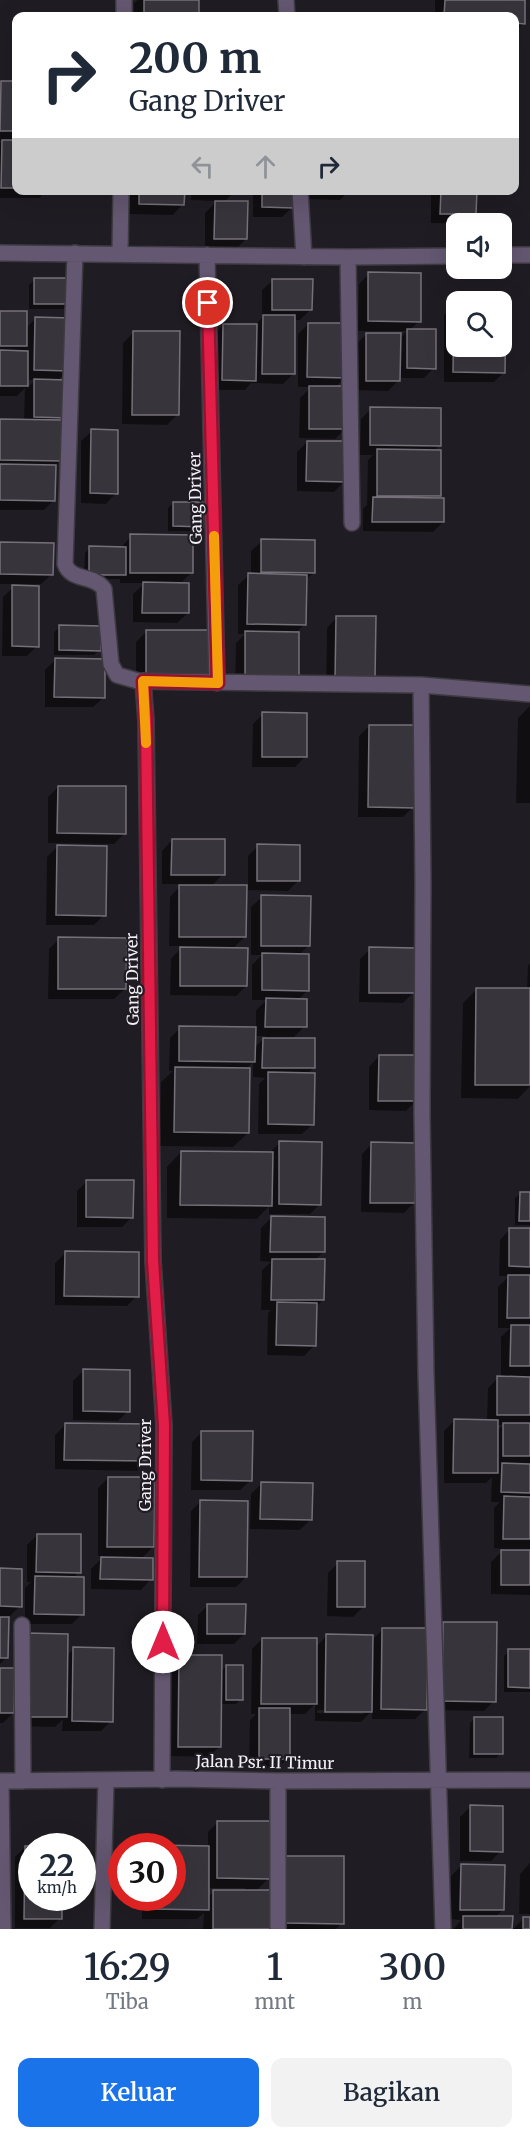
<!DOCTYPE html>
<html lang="id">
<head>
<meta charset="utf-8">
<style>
  :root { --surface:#fff; --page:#f2f2f3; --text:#1f2937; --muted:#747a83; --accent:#1a73e8 }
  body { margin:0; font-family:Merriweather,serif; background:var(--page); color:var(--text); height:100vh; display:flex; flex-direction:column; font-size:22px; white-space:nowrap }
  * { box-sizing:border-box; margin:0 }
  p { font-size:20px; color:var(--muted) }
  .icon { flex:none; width:33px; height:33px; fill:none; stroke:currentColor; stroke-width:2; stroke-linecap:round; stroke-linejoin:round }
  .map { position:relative; height:1929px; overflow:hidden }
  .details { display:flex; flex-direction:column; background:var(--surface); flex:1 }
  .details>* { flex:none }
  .top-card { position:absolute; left:12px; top:12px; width:507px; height:183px; border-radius:12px; box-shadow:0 6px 24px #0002; background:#fff; color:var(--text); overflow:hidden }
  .tools { position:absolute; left:446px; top:213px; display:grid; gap:12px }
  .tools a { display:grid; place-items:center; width:66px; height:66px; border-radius:12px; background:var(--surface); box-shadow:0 6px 24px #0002; font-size:30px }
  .speed { position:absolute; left:18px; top:1833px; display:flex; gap:12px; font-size:30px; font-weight:700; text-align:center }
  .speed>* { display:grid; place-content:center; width:78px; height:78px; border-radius:50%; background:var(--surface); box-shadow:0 6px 24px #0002; line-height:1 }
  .speed small { font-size:15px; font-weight:400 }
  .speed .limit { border:9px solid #d22; background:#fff; color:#111 }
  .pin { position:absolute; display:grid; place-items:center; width:51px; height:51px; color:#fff; margin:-26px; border:3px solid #fff; border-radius:50%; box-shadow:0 2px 6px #0007 }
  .me { position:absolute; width:66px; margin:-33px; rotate:0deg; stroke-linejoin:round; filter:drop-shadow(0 0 4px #0008) }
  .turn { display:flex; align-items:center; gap:21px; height:126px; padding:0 18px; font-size:27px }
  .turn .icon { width:78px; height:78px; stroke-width:2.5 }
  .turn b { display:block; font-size:42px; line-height:51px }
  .lanes { display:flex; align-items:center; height:57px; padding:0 18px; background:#0003; justify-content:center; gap:30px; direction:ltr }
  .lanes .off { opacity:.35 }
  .eta { display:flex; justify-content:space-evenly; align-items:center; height:102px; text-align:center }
  .eta b { font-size:36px; font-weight:600; line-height:42px }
  .primary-button { display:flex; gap:12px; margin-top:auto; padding:12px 18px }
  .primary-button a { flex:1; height:69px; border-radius:12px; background:var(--accent); color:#fff; font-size:24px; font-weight:600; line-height:69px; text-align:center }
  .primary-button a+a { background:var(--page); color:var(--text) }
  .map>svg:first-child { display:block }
  .shadow { fill:#0007; fill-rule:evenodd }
  .building { fill:#38343c; stroke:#75707a; stroke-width:1.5 }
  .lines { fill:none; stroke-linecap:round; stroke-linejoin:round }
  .street-casing { stroke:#3e3a41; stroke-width:18 }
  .street { stroke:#645771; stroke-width:15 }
  .route-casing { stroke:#92132f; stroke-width:15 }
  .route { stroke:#e11d48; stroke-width:10 }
  .slow { stroke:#f59e0b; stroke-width:10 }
  .labels { text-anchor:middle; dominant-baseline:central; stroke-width:4.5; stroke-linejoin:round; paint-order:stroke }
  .street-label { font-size:16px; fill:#f3f0f6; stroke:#201c23 }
</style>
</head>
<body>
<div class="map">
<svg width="530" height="1929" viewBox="0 0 530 1929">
  <rect width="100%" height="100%" fill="#201c23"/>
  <!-- shadow -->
  <path class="shadow" d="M 138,0 L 198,0 L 197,16 L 134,16 L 134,3 Z
    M 435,0 L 524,0 L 524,23 L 514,32 L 514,16 L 435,16 Z
    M 1,82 L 16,82 L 16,190 L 47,190 L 39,198 L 0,198 L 0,143 L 2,141 L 0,141 Z
    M 60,190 L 105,190 L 102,193 L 60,193 Z
    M 130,190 L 183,190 L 183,204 L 173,215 L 129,214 Z
    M 191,190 L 236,190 L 224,202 L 246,239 L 236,249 L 205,249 L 205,213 L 217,201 L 191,200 Z
    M 253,190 L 293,190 L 293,207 L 282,217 L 253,217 Z
    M 306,190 L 350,190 L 340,200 L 306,199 Z
    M 431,190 L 475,190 L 475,214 L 465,224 L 431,223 Z
    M 369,274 L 419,321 L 410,330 L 434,368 L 424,378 L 399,378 L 399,380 L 388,391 L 356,390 L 356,344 L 367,334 L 399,339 L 407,331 L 358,331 L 359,284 Z
    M 34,280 L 69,304 L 64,309 L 29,309 L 29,285 Z
    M 273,280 L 311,309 L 300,320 L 294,320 L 293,374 L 283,384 L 251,383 L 245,390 L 212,390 L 213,335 L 223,325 L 254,326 L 262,318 L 262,290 Z
    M 454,305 L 456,305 L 456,346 L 501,346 L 501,305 L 504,372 L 494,382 L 444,382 L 444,315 Z
    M 0,312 L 26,328 L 35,319 L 68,370 L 57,381 L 66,381 L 61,460 L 54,467 L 54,500 L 44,510 L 0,510 L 0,421 L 24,421 L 25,388 L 17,396 L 0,396 ZM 27,380 L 35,380 L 27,388 Z
    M 308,324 L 345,377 L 335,388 L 345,429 L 335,439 L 299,438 L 300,398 L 311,387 L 298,387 L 298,334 Z
    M 134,332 L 178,414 L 167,425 L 122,424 L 123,343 Z
    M 371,409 L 439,446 L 434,451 L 439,495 L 435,500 L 443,522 L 433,532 L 363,531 L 363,509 L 367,505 L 368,460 L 373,455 L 360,455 L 361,419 Z
    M 92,431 L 116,493 L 106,504 L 81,503 L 81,441 Z
    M 307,442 L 345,481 L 334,492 L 297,491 L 297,452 Z
    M 173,503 L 201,526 L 196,531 L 168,531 L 168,508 Z
    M 131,536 L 191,573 L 180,584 L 188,613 L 177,623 L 133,622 L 133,594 L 145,583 L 120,583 L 120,579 L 84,579 L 85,553 L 90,548 L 121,548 Z
    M 262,541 L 314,572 L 305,581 L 305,624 L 235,690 L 236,643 L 245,634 L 238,634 L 238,585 L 249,575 L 251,575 L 251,551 Z
    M 0,544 L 52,574 L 41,584 L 0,584 Z
    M 13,587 L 37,646 L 27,656 L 2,656 L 3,597 Z
    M 337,617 L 374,679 L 326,690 L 327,628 Z
    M 60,627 L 99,650 L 94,655 L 54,655 L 54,632 Z
    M 147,631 L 208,632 L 136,688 L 136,642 Z
    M 55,660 L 104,697 L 93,707 L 45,707 L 45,670 Z
    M 530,706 L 530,803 L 516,803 L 518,718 Z
    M 263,714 L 305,757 L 295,767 L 252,767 L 253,724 Z
    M 369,726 L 413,807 L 403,817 L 358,817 L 359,736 Z
    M 58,787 L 124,834 L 114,844 L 48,843 L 48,797 Z
    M 172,840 L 223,874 L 211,887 L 248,887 L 248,856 L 258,846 L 298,881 L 288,891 L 245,890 L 245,937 L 232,949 L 246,986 L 236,996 L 170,995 L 171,959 L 183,946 L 169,946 L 170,897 L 182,884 L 162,884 L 162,851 Z
    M 57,847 L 104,915 L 94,925 L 46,925 L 47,857 Z
    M 262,897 L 309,945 L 299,955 L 308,990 L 298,1000 L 305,1026 L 292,1039 L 313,1068 L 307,1074 L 313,1124 L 302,1134 L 258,1134 L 259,1084 L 265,1078 L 253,1077 L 253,1062 L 246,1069 L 248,1133 L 233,1147 L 160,1146 L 161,1082 L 173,1071 L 169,1071 L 170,1038 L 180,1028 L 256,1028 L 256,1010 L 267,1000 L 252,1000 L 252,965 L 262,955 L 251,955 L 251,907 ZM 254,1036 L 266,1036 L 254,1048 Z
    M 59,939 L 125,989 L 114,999 L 48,999 L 49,949 Z
    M 370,949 L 413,993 L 403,1003 L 359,1002 L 360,959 Z
    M 530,963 L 530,1086 L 518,1099 L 461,1098 L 463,1003 L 477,989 L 527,990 L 528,966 Z
    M 379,1056 L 416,1101 L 406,1111 L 369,1110 L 369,1067 Z
    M 280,1143 L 320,1204 L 310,1214 L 269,1214 L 269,1206 L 257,1219 L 167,1218 L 167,1167 L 181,1152 L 269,1153 Z
    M 372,1144 L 414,1203 L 404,1213 L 361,1212 L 362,1154 Z
    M 87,1181 L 132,1217 L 122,1227 L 77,1227 L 77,1191 Z
    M 521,1193 L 530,1193 L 530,1225 L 515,1225 L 515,1198 Z
    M 271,1218 L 323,1252 L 314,1261 L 323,1300 L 316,1307 L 315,1345 L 304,1356 L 267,1355 L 268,1313 L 271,1310 L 261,1310 L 262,1270 L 271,1262 L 260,1261 L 261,1228 Z
    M 510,1229 L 530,1229 L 530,1595 L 491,1594 L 491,1562 L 504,1549 L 494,1548 L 494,1508 L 500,1502 L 491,1502 L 492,1477 L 486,1483 L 444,1483 L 444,1431 L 454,1421 L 487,1421 L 488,1388 L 498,1378 L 501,1378 L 501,1337 L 510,1328 L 498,1328 L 498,1287 L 509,1276 L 499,1276 L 500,1240 ZM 497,1425 L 503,1425 L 497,1431 Z
    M 65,1253 L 137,1296 L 127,1306 L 55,1305 L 55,1263 Z
    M 84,1370 L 128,1411 L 118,1421 L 73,1420 L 73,1381 Z
    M 65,1425 L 148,1460 L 137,1471 L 55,1469 L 55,1435 Z
    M 202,1432 L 251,1480 L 240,1490 L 191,1490 L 192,1442 Z
    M 108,1478 L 153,1547 L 141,1559 L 151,1579 L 141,1590 L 91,1589 L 91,1569 L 104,1556 L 98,1556 L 98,1488 Z
    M 261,1484 L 311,1519 L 300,1530 L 250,1529 L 251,1494 Z
    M 201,1501 L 246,1577 L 236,1587 L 190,1587 L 191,1511 Z
    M 37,1535 L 79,1572 L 73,1578 L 82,1614 L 72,1624 L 25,1624 L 25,1588 L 31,1582 L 27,1582 L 27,1545 Z
    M 338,1563 L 363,1607 L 353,1617 L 327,1616 L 328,1573 Z
    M 0,1570 L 20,1606 L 10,1616 L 8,1616 L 7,1657 L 0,1664 Z
    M 208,1605 L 244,1634 L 234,1644 L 197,1644 L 198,1615 Z
    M 444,1623 L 494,1701 L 484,1711 L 433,1710 L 434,1634 Z
    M 383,1629 L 426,1709 L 415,1719 L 372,1719 L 372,1711 L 361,1722 L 315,1721 L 315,1704 L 305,1714 L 289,1714 L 288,1758 L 278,1768 L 249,1768 L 250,1720 L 256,1714 L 251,1714 L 252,1649 L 262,1639 L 316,1647 L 326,1636 L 371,1641 ZM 317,1710 L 363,1711 L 363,1714 L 317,1713 Z
    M 74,1649 L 111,1721 L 101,1731 L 62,1731 L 63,1719 L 55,1727 L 16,1726 L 66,1656 Z
    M 509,1651 L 530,1651 L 530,1692 L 504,1692 L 504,1656 Z
    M 179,1656 L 220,1673 L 226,1666 L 241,1699 L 236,1704 L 220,1704 L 219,1747 L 209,1757 L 168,1756 L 169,1667 Z
    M 0,1669 L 13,1713 L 3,1723 L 0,1723 Z
    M 475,1718 L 501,1753 L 496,1758 L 469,1758 L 470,1723 Z
    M 470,1807 L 501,1851 L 491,1861 L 460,1861 L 460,1817 Z
    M 218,1822 L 269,1878 L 256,1891 L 269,1929 L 203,1929 L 204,1913 L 197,1919 L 142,1919 L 142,1898 L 172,1898 L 208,1847 L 208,1832 ZM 207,1888 L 245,1888 L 245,1891 L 214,1891 L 207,1898 Z
    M 25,1847 L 32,1898 L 60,1898 L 60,1918 L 50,1928 L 15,1928 L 15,1857 Z
    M 287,1857 L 342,1923 L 336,1929 L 276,1929 L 277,1867 Z
    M 530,1863 L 530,1914 L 519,1914 L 520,1874 Z
    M 461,1866 L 503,1910 L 495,1917 L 511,1929 L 465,1929 L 465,1925 L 462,1925 L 462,1929 L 454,1929 L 461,1920 L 450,1919 L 451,1876 Z
    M 524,1918 L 530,1918 L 530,1929 L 513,1929 Z"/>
  <!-- building -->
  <path class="building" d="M 144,0 L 199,0 L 199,16 L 144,16 Z
    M 445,0 L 525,0 L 525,24 L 514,23 L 514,16 L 444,16 Z
    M 1,81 L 16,81 L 16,131 L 0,131 Z
    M 2,140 L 16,140 L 16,188 L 1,188 Z
    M 139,190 L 185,190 L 184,205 L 139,204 Z
    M 262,190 L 294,190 L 294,208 L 262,207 Z
    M 441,190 L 477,190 L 476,214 L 440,214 Z
    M 215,201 L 248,201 L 247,239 L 214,239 Z
    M 368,272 L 421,273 L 421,322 L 368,321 Z
    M 34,278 L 70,278 L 70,304 L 34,304 Z
    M 272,279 L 313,279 L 312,310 L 272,310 Z
    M 454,303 L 456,303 L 456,346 L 501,346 L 501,304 L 506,304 L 505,373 L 453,372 Z
    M 0,311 L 27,311 L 27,346 L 0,346 Z
    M 263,315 L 295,315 L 295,374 L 262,374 Z
    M 35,317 L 70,318 L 69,371 L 34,370 Z
    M 308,323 L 347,323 L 347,378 L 307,377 Z
    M 223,324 L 257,324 L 256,381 L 222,380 Z
    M 407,329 L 436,329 L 436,369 L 407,368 Z
    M 133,331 L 180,331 L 179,415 L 132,415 Z
    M 366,333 L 401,333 L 400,381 L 366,381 Z
    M 0,350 L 28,351 L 28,386 L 0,386 Z
    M 34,379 L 67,380 L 67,418 L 34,417 Z
    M 309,386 L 347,386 L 347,429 L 309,429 Z
    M 370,407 L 441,408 L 441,446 L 370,445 Z
    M 0,419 L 63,420 L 62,461 L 0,460 Z
    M 91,429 L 118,430 L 118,494 L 90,493 Z
    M 307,441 L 347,441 L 346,482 L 306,481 Z
    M 377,449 L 441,450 L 441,496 L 377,496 Z
    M 0,464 L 56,465 L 55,501 L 0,500 Z
    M 373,497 L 444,498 L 444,522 L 372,522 Z
    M 173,502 L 203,502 L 203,527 L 173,526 Z
    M 130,534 L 193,535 L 193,573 L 130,573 Z
    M 261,539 L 315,540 L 315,573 L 261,572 Z
    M 0,542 L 54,543 L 53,575 L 0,574 Z
    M 89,546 L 126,547 L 126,575 L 89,575 Z
    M 248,573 L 307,575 L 306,625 L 247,624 Z
    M 143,582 L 189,583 L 189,613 L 142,613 Z
    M 12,585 L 39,586 L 39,647 L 12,646 Z
    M 336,616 L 376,616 L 375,680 L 335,680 Z
    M 59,625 L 101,626 L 101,651 L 59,650 Z
    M 146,630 L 209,630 L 209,679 L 146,678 Z
    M 245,631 L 299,632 L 299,681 L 245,680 Z
    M 55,658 L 105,659 L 105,698 L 54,697 Z
    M 262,712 L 307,713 L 307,757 L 262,757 Z
    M 369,725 L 416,725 L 415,808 L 368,807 Z
    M 58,786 L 126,786 L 126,834 L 57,833 Z
    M 172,839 L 225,839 L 225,875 L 171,875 Z
    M 257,844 L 300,845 L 300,881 L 257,881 Z
    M 57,845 L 107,846 L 106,916 L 56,915 Z
    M 179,885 L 247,885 L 246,937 L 179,937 Z
    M 261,895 L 311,896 L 310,946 L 261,946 Z
    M 58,937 L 127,938 L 126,989 L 58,989 Z
    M 180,947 L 248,948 L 247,986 L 180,986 Z
    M 369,947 L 415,948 L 415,993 L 369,993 Z
    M 262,953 L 309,954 L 309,991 L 262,990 Z
    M 476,988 L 530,988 L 530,1085 L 475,1085 Z
    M 266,998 L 307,999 L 307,1027 L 265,1027 Z
    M 179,1026 L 256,1027 L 255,1062 L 179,1061 Z
    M 263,1038 L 315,1038 L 315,1068 L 262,1068 Z
    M 379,1055 L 418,1055 L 418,1101 L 378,1101 Z
    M 175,1067 L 250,1068 L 249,1133 L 174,1132 Z
    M 268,1072 L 315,1073 L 314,1125 L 268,1124 Z
    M 279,1141 L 322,1142 L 321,1205 L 279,1204 Z
    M 371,1142 L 416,1143 L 415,1203 L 370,1203 Z
    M 181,1151 L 273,1152 L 272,1206 L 180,1205 Z
    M 86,1180 L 134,1180 L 133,1218 L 86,1217 Z
    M 520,1192 L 530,1192 L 530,1221 L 519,1221 Z
    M 271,1216 L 325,1217 L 325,1252 L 270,1252 Z
    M 509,1228 L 530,1228 L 530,1267 L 509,1266 Z
    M 65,1251 L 139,1252 L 139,1297 L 64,1296 Z
    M 272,1259 L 325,1259 L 324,1300 L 271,1300 Z
    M 508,1275 L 530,1275 L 530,1318 L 507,1318 Z
    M 277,1302 L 317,1303 L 316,1346 L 276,1345 Z
    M 511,1325 L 530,1325 L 530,1366 L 510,1366 Z
    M 83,1369 L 130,1370 L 130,1412 L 83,1411 Z
    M 497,1376 L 530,1377 L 530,1415 L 497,1415 Z
    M 454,1419 L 498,1420 L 498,1473 L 453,1473 Z
    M 65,1423 L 149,1424 L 149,1461 L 64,1460 Z
    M 503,1423 L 530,1423 L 530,1456 L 503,1456 Z
    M 201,1431 L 253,1431 L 252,1481 L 201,1480 Z
    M 502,1463 L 530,1464 L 530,1493 L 501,1492 Z
    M 108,1477 L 155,1477 L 154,1547 L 107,1547 Z
    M 261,1482 L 313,1483 L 312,1520 L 260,1519 Z
    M 504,1496 L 530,1497 L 530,1539 L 503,1539 Z
    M 200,1500 L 248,1501 L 247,1577 L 199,1577 Z
    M 37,1534 L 81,1534 L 81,1573 L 36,1572 Z
    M 501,1550 L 530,1550 L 530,1585 L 501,1585 Z
    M 101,1557 L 153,1558 L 153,1580 L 100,1579 Z
    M 337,1561 L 365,1561 L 365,1607 L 337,1607 Z
    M 0,1568 L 22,1569 L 22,1607 L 0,1606 Z
    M 35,1576 L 84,1577 L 84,1615 L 34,1614 Z
    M 207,1604 L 246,1604 L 245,1634 L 207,1634 Z
    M 0,1617 L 9,1617 L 8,1658 L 0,1658 Z
    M 443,1622 L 497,1622 L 496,1702 L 442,1701 Z
    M 382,1628 L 428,1628 L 427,1710 L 381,1709 Z
    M 27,1633 L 68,1634 L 67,1717 L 26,1717 Z
    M 326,1634 L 373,1635 L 372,1712 L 325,1712 Z
    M 262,1638 L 317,1638 L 317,1704 L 261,1704 Z
    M 73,1647 L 114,1648 L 113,1722 L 72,1721 Z
    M 508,1649 L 530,1649 L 530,1688 L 508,1687 Z
    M 179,1655 L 222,1655 L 221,1747 L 178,1747 Z
    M 226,1665 L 243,1665 L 243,1700 L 226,1700 Z
    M 0,1668 L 15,1668 L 14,1713 L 0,1713 Z
    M 259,1708 L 290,1708 L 290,1759 L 259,1759 Z
    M 474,1717 L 503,1717 L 503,1754 L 474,1754 Z
    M 470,1805 L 503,1806 L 503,1852 L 470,1851 Z
    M 217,1821 L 271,1821 L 271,1879 L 217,1878 Z
    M 152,1845 L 209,1846 L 209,1910 L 152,1909 L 152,1898 L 172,1898 L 172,1846 Z
    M 25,1846 L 62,1846 L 32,1846 L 32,1898 L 62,1898 L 62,1919 L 24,1919 Z
    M 286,1856 L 344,1856 L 344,1924 L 286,1923 Z
    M 461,1864 L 505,1865 L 504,1910 L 460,1910 Z
    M 213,1890 L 271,1890 L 270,1929 L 213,1929 Z
    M 463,1916 L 513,1916 L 512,1929 L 463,1929 Z
    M 523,1917 L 530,1917 L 530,1929 L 523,1929 Z"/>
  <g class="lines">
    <defs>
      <path id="street" d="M 286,0 L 287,16
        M 124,16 L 124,0
        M 300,190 L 304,257
        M 0,253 L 348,257 L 456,256
        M 75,253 L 65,564 C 71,582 94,574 104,589 L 111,664 L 117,675 L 138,681 L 421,685 L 530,694
        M 120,254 L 121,190
        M 207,255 L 217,683
        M 501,255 L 530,255
        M 348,257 L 352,523
        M 143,681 L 146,721 L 153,1261 L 164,1425 L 162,1780
        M 421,685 L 423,883 L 422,1114 L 426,1373 L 443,1929
        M 22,1625 L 23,1781
        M 0,1781 L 176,1779 L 278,1781 L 530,1780
        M 1,1781 L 3,1929
        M 102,1929 L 106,1780
        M 278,1929 L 278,1781"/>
    </defs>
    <!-- street casing -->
    <use href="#street" class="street-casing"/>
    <!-- street -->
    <use href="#street" class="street"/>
  </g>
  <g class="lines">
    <defs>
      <path id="route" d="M 163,1642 L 164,1425 L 153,1261 L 146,721 L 143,681 L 218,683 L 208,303"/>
    </defs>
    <!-- route casing -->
    <use href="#route" class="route-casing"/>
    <!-- route -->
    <use href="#route" class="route"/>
    <!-- slow -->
    <path class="slow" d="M 146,743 L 143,681 L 218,683 L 214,536"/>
  </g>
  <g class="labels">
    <!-- street labels -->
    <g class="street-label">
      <text transform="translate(195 498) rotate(-91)">Gang Driver</text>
      <text transform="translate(132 979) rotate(-91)">Gang Driver</text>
      <text transform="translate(145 1465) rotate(-90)">Gang Driver</text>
      <text transform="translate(265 1762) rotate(1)">Jalan Psr. II Timur</text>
    </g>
  </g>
</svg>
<div class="tools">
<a><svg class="icon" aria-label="sound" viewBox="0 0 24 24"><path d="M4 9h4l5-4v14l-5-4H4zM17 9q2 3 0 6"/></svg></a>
<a><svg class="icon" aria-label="search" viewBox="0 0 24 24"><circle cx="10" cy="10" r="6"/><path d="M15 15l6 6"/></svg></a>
</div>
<div class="speed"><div>22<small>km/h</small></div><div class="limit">30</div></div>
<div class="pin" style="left:208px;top:303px;background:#d93025"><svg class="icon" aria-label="arrive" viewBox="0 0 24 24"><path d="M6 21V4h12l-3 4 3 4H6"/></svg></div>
<svg class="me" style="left:163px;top:1642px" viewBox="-20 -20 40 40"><circle r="19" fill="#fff"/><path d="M0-13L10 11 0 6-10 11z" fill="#e11d48"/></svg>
<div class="top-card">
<div class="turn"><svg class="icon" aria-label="right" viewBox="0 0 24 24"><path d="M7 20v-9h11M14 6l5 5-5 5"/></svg><div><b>200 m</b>Gang Driver</div></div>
<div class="lanes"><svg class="icon off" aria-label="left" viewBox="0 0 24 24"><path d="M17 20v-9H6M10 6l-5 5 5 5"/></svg><svg class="icon off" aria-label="ahead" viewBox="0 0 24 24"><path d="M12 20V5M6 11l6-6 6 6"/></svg><svg class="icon" aria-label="right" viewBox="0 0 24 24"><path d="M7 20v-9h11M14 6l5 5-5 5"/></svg></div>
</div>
</div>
<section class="details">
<div class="eta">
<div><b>16:29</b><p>Tiba</p></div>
<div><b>1</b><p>mnt</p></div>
<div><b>300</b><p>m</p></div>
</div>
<div class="primary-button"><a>Keluar</a><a>Bagikan</a></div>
</section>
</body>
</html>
